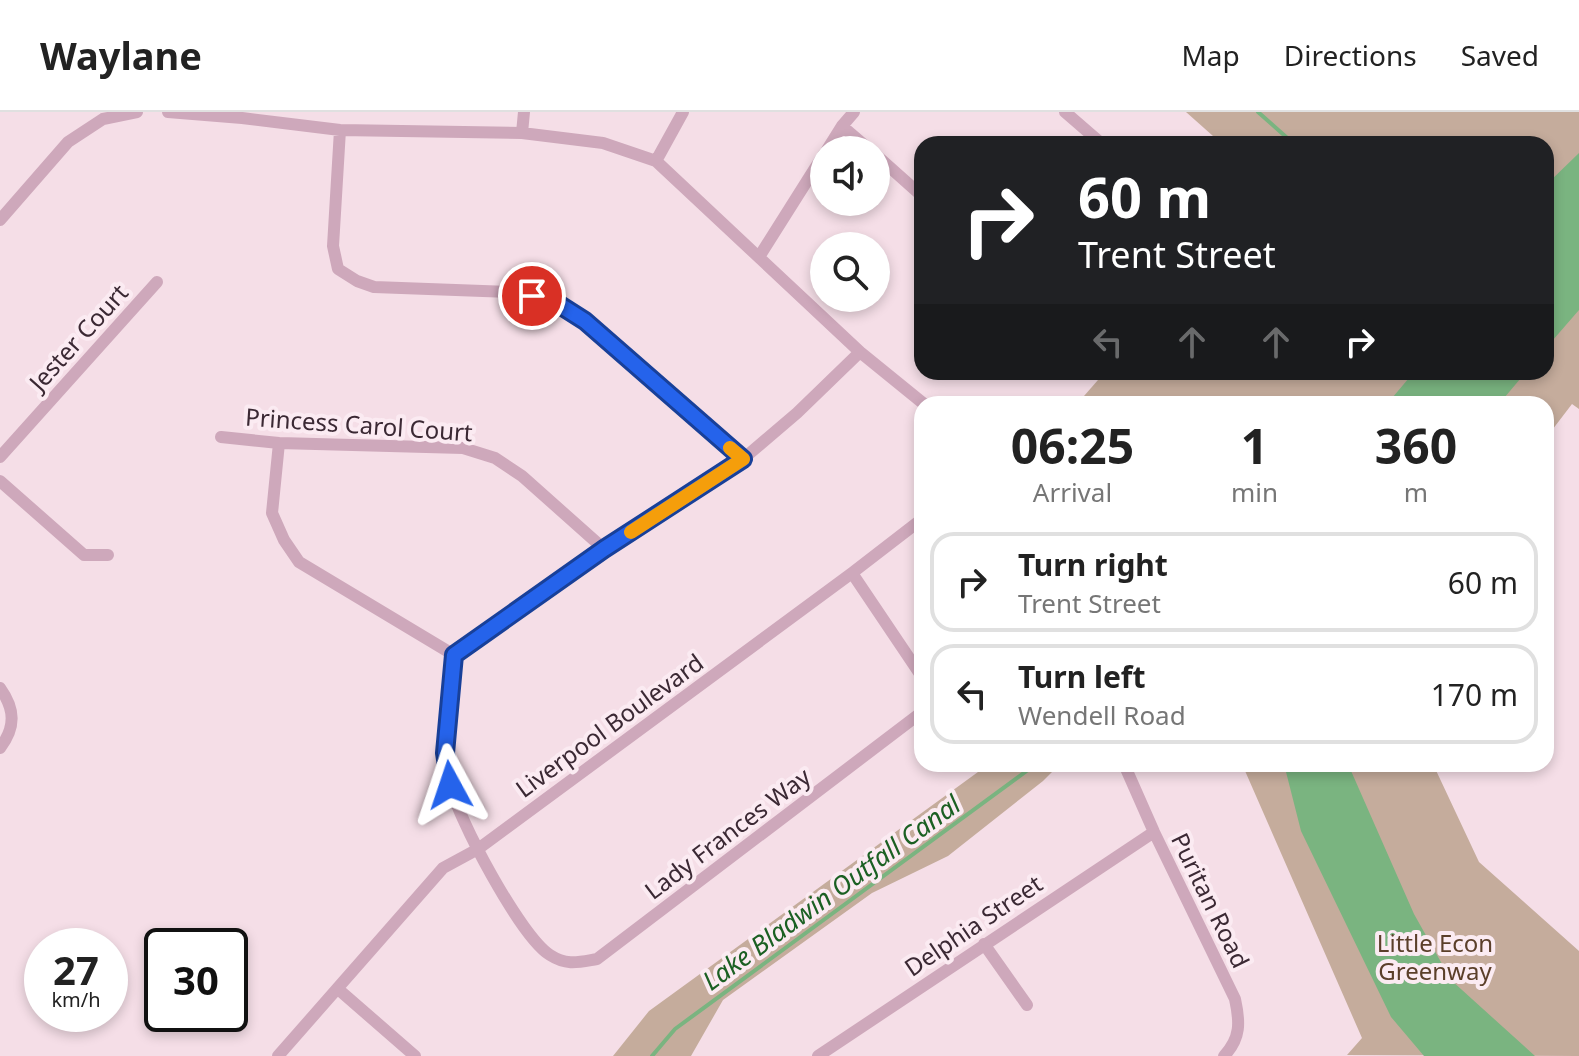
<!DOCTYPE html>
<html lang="en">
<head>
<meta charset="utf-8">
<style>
  :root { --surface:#fff; --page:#f6f6f6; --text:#222; --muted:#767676; --line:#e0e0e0 }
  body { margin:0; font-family:"Noto Sans",sans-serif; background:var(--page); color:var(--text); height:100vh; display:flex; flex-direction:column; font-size:30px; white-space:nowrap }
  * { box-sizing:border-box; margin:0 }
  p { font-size:26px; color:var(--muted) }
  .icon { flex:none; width:44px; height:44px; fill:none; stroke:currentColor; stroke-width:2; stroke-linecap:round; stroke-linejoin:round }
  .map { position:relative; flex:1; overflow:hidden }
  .details { position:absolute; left:914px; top:284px; width:640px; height:376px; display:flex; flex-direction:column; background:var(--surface); border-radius:24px; box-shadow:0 4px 12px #0003 }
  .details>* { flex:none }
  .top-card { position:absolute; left:914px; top:24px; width:640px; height:244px; border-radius:24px; box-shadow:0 4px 12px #0003; background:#202124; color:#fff; overflow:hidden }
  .buttons { position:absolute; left:810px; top:24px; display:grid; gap:16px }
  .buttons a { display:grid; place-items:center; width:80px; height:80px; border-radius:50%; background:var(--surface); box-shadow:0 4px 12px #0003; font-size:40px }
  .speed { position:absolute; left:24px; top:816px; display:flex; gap:16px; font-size:40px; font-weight:700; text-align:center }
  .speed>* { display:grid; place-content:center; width:104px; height:104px; border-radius:50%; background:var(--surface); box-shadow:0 4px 12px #0003; line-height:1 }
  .speed small { font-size:20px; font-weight:400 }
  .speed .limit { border:4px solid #111; border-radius:12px; background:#fff; color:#111 }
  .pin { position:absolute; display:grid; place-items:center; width:68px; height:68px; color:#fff; margin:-34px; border:4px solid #fff; border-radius:50%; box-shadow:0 2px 8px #0007 }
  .me { position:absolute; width:88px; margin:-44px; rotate:355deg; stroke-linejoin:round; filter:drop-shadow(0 0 6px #0008) }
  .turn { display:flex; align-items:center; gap:28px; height:168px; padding:0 32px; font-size:36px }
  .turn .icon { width:104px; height:104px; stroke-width:2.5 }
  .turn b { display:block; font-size:56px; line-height:68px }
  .lanes { display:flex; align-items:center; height:76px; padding:0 32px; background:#0003; justify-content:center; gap:40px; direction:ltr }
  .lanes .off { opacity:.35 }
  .eta { display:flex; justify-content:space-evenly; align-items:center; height:136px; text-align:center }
  .eta b { font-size:48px; font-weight:700; line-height:56px }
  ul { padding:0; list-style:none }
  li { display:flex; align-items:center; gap:24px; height:100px; margin:0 16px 12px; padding:0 16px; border:4px solid var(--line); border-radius:24px }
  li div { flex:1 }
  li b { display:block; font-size:30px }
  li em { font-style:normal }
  header { display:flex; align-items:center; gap:48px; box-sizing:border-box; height:112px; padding:0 40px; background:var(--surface); border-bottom:2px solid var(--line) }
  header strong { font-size:38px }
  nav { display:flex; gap:44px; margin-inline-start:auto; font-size:28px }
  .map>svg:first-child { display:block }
  .green { fill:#c5ac9c }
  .water { fill:#7ab480 }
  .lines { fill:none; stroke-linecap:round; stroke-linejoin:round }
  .stream { stroke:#7ab480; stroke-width:4 }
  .minor { stroke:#cea8bb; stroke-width:12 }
  .route-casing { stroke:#184099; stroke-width:20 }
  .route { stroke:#2563eb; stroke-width:14 }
  .slow { stroke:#f59e0b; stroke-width:14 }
  .labels { text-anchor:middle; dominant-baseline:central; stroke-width:8; stroke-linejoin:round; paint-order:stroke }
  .street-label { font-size:24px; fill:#3b2934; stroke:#fbebf2 }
  .park-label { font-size:24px; fill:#5b3f2a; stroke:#fbebf2 }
  .water-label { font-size:26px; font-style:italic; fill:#1b6023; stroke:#fbebf2 }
</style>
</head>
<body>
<header>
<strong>Waylane</strong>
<nav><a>Map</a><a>Directions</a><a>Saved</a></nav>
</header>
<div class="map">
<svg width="1579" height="944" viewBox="0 0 1579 944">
  <rect width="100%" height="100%" fill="#f5dee7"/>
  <!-- green -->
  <path class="green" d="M 1186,0 L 1579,0 L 1579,297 L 1572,292 L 1546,326 L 1546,292 L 1077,292 L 1105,260 L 1546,260 L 1546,32 L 1222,32 Z
    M 989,652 L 1060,652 L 1043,669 L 948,744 L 872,781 L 723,888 L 691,944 L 613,944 L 649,899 Z
    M 1242,652 L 1433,652 L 1479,750 L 1579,839 L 1579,944 L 1347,943 L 1362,926 Z"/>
  <!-- water -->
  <path class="water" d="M 1579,41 L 1579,198 L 1546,236 L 1546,73 Z
    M 1414,260 L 1526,260 L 1499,292 L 1387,292 Z
    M 1284,652 L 1348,652 L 1414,802 L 1451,868 L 1535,944 L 1424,944 L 1391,905 L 1301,719 Z"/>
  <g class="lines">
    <!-- stream -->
    <path class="stream" d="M 1258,0 L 1294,32
      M 652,944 L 675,917 L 1036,652"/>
    <!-- minor -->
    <path class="minor" d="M 168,0 L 242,6 L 340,18 L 522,21 L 603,31 L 656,49 L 860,240 L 924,292
      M 1065,0 L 1102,32
      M 842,14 L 870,38
      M 340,18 L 333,134 L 338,157 L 357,169 L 374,175 L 511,180 L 552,188 L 585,209 L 743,347
      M 522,21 L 524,0
      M 827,38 L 842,14 L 854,0
      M 876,43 L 922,84
      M 656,49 L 683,0
      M 0,108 L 68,30 L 103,7 L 137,0
      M 759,145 L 824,42
      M 221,325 L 279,331 L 463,336 L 495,346 L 522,364 L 604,437
      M 279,331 L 272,401 L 284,428 L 299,450 L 454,543 C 450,585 440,630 450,671 C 457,706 521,825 550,843 C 567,854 579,850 597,847 L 922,600
      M 0,345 L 157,170
      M 0,369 L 84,443 L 108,443
      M 852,461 L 922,565
      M 454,543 L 604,437 L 743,347 L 797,301 L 860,240
      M 0,576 C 15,597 16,615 0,636
      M 1124,652 L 1154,720 L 1235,887 C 1240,910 1241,926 1224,944
      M 984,832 L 1027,893
      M 338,877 L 415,944
      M 278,944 L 443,756 L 478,737 L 852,461 L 922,407
      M 818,944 L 1154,720"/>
  </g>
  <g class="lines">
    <defs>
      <path id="route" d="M 450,673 L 445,641 L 454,543 L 604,437 L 743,347 L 585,209 L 552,188 L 532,184"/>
    </defs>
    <!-- route casing -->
    <use href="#route" class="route-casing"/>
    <!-- route -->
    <use href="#route" class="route"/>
    <!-- slow -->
    <path class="slow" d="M 631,420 L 743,347 L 730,336"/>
  </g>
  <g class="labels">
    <!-- street labels -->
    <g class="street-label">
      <text transform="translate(78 225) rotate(-48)">Jester Court</text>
      <text transform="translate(359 312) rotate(4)">Princess Carol Court</text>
      <text transform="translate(609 613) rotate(-36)">Liverpool Boulevard</text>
      <text transform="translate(727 721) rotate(-37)">Lady Frances Way</text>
      <text transform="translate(1211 788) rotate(64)">Puritan Road</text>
      <text transform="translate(973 813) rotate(-34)">Delphia Street</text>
    </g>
    <!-- park labels -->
    <g class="park-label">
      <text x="1435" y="830">Little Econ<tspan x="1435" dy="28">Greenway</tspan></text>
    </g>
    <!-- water labels -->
    <g class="water-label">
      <text transform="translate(831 780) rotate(-36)">Lake Bladwin Outfall Canal</text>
    </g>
  </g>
</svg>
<div class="buttons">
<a><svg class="icon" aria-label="sound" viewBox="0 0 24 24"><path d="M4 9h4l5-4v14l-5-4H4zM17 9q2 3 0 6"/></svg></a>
<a><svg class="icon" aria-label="search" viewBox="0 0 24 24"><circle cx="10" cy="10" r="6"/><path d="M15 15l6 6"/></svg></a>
</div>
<div class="speed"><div>27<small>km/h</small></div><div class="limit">30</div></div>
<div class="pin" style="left:532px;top:184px;background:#d93025"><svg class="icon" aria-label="arrive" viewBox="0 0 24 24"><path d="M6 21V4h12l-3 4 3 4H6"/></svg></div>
<svg class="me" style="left:450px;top:673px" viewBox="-20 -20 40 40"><path d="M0-17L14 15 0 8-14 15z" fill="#2563eb" stroke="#fff" stroke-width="4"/></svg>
<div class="top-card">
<div class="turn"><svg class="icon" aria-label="right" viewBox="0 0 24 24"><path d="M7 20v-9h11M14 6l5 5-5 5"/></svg><div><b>60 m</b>Trent Street</div></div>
<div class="lanes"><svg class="icon off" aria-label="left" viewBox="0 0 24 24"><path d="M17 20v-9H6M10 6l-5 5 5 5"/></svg><svg class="icon off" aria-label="ahead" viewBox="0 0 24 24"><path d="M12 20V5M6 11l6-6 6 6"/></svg><svg class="icon off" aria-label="ahead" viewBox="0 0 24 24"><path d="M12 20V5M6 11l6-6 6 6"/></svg><svg class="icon" aria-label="right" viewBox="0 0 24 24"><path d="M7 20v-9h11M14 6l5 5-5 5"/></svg></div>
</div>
<section class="details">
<div class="eta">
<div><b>06:25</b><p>Arrival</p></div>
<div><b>1</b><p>min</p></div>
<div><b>360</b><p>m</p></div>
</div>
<ul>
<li><svg class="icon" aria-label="right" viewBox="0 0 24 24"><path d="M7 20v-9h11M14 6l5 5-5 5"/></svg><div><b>Turn right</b><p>Trent Street</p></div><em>60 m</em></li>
<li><svg class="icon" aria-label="left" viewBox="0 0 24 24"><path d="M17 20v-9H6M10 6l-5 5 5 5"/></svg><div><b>Turn left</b><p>Wendell Road</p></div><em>170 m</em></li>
</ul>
</section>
</div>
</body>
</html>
